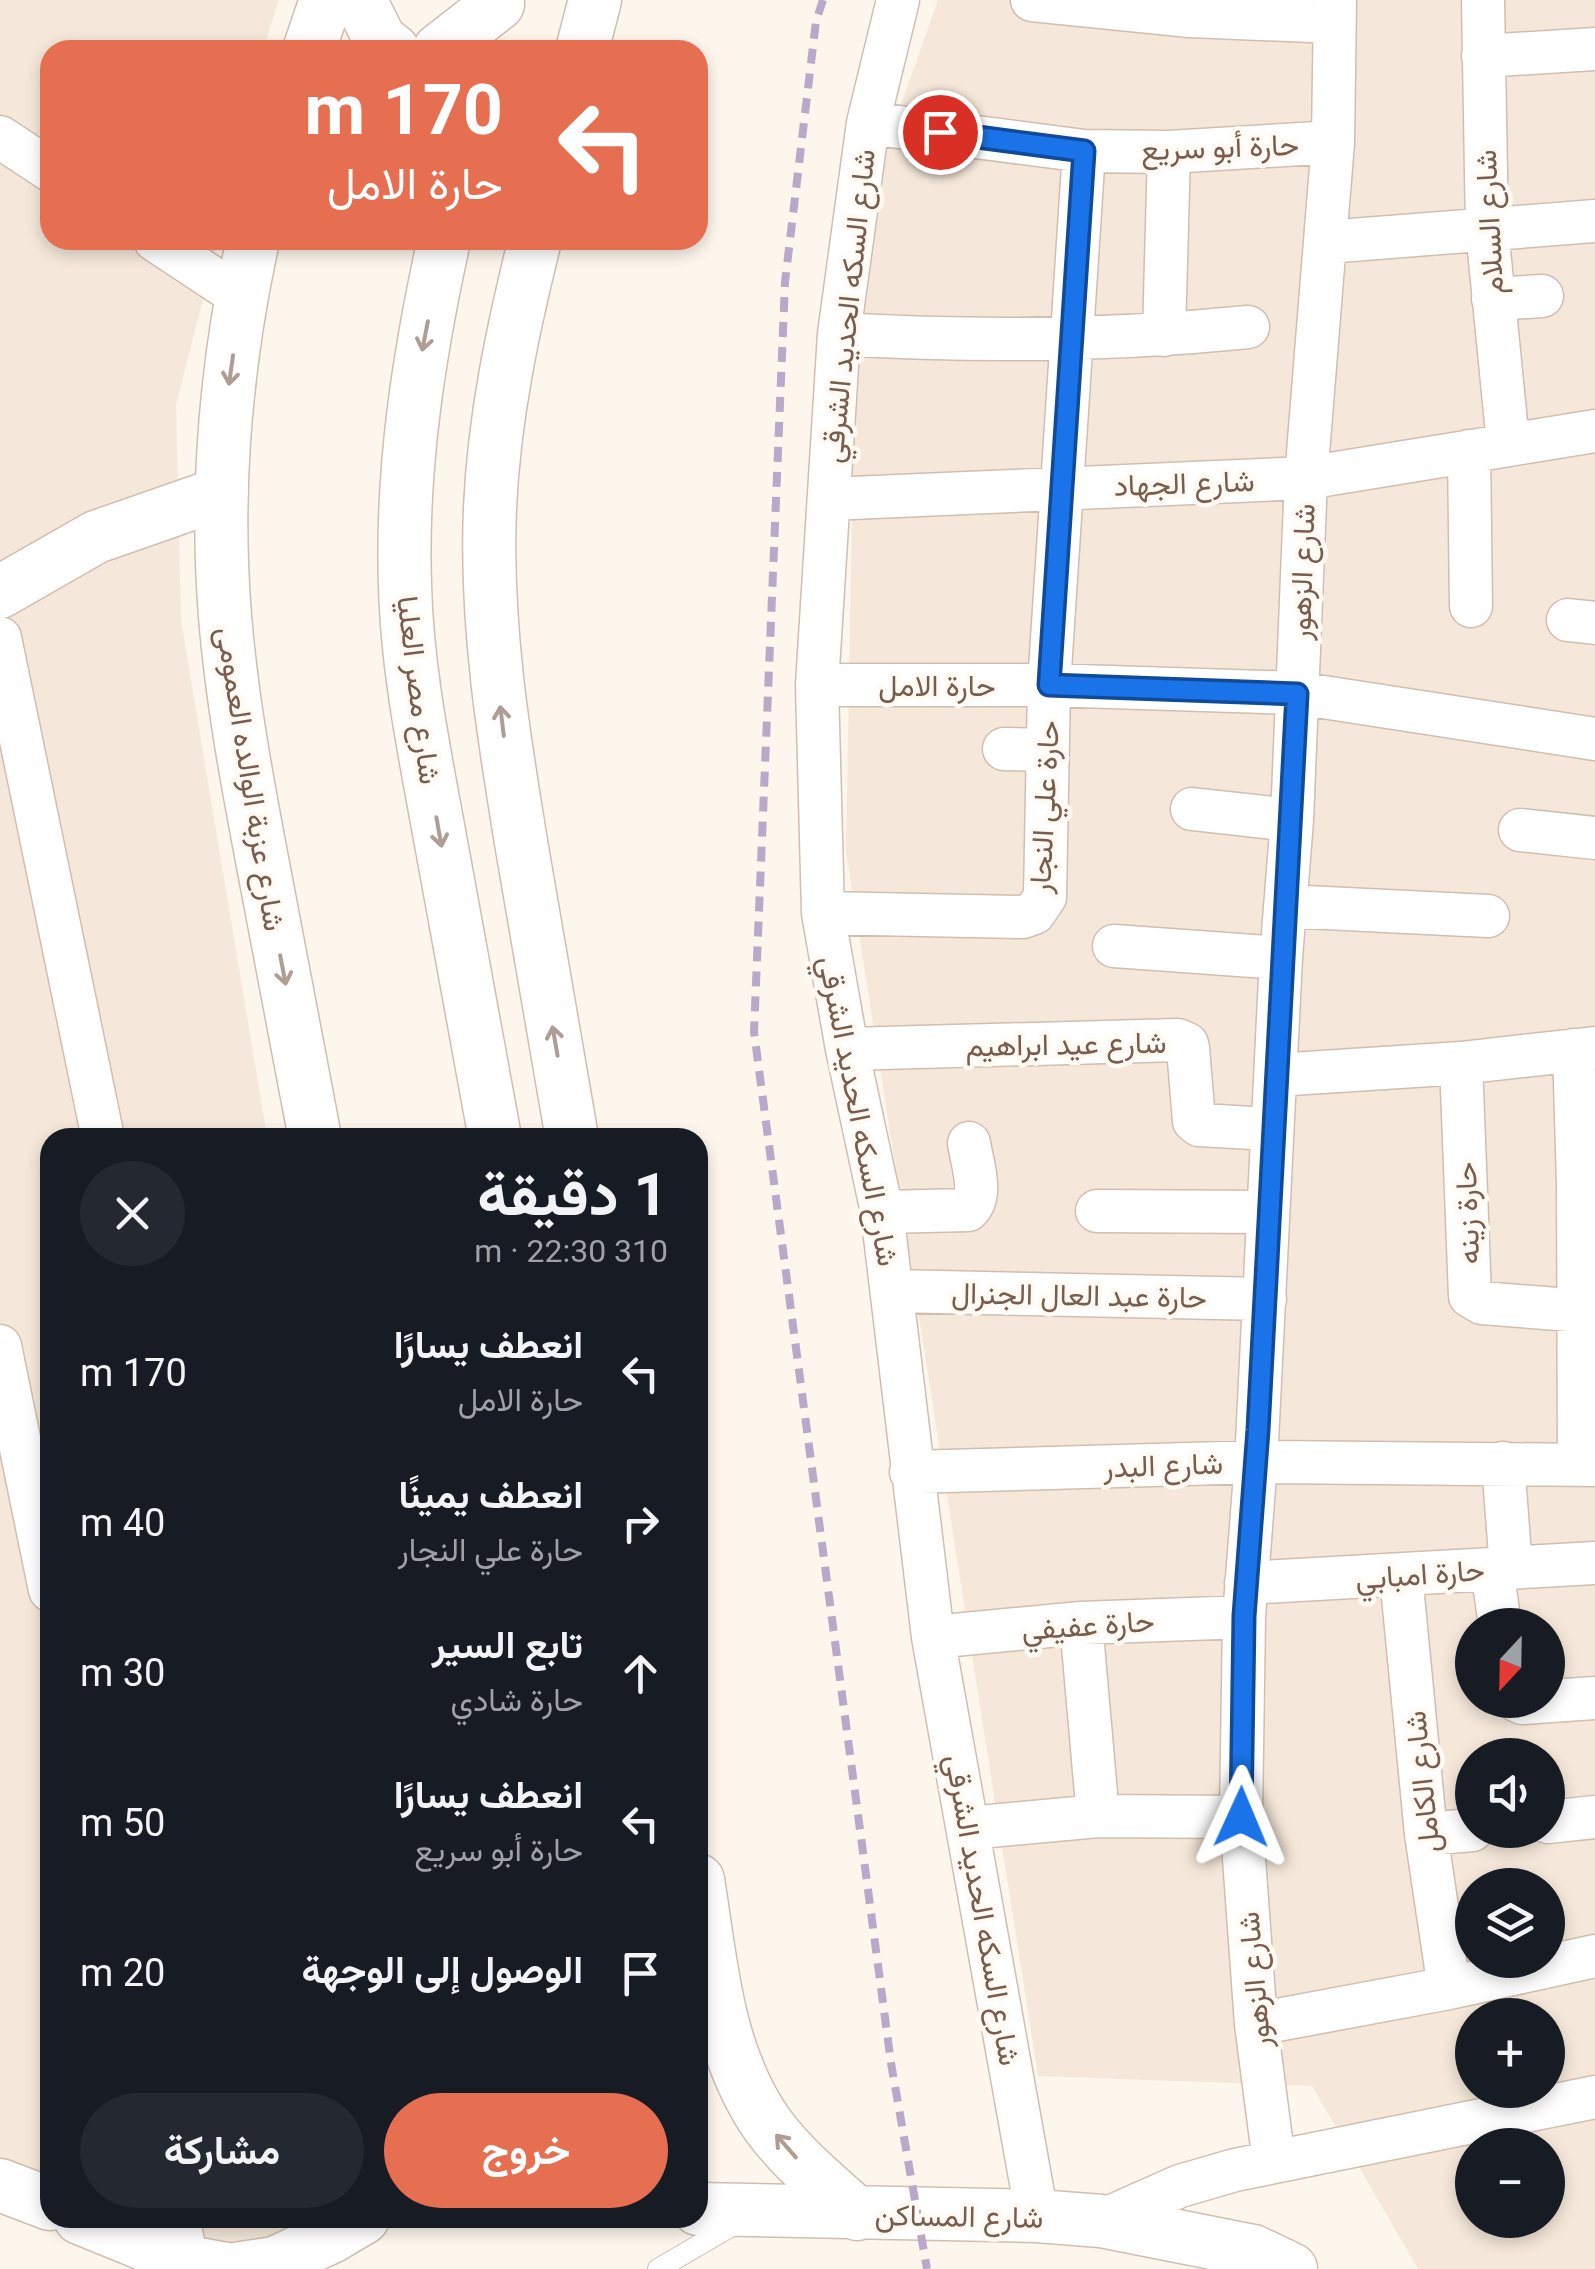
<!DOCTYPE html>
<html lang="ar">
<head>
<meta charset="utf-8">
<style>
  :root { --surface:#171b24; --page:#242831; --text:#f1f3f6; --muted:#9ea1a6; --accent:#e76f51 }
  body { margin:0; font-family:Roboto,Vazirmatn,sans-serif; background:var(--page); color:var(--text); direction:rtl; height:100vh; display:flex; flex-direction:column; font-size:38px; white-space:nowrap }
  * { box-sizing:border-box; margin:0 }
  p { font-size:32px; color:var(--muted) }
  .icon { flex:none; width:55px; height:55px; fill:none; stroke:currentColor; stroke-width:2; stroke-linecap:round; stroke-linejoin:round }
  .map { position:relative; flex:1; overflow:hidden; direction:ltr }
  .details { position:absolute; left:40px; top:1128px; width:668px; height:1100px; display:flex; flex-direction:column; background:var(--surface); border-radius:30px; box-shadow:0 5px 15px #0003; direction:rtl }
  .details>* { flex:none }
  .top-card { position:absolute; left:40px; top:40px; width:668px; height:210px; border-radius:30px; box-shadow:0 5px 15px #0003; direction:rtl; background:#e76f51; color:#fff; overflow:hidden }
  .needle { width:65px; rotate:202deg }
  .controls { position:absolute; left:1455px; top:1608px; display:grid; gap:20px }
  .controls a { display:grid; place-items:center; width:110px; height:110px; border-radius:50%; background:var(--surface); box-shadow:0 5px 15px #0003; font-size:50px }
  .pin { position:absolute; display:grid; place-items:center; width:85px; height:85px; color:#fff; margin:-42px; border:5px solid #fff; border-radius:50%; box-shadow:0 2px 10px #0007 }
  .me { position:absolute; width:110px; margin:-55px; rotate:1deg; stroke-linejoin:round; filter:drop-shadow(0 0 8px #0008) }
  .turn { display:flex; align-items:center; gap:35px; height:210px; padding:0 40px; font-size:45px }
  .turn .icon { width:130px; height:130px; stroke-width:2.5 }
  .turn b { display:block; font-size:70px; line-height:85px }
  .round { display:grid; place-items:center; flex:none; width:105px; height:105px; border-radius:52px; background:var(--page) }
  .summary { display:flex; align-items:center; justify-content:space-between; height:170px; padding:0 40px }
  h1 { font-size:60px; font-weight:700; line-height:75px }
  .action { display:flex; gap:20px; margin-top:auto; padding:20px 40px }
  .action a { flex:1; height:115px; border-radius:60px; background:var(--accent); color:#fff; font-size:40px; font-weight:700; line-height:115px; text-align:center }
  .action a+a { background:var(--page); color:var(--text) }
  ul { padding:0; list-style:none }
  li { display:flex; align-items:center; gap:30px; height:150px; padding:0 40px }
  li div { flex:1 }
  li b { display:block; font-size:38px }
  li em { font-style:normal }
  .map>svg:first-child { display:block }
  .residential { fill:#f5e8da; fill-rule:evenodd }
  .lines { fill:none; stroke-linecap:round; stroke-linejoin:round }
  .service-casing { stroke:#d1beb0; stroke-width:22 }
  .minor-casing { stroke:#d1beb0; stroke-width:45 }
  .tertiary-casing { stroke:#d1beb0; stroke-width:55 }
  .service { stroke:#fff; stroke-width:20 }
  .minor { stroke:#fff; stroke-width:42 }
  .tertiary { stroke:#fff; stroke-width:52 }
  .rail { stroke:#b9a8c9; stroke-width:8; stroke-dasharray:15 10; stroke-linecap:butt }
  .oneway { stroke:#af9d94 }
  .route-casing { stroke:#114b97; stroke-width:25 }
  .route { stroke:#1a73e8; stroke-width:18 }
  .labels { text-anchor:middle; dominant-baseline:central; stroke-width:9; stroke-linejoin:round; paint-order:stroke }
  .street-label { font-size:30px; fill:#7a5c4d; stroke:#fffaf3 }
</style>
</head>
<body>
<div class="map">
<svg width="1595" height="2269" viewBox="0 0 1595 2269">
  <rect width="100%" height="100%" fill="#fdf6ec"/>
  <!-- residential -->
  <path class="residential" d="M 0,0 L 279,0 L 263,50 L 50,50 L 50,240 L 218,240 L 176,405 L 181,620 L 267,1137 L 50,1138 L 50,2181 L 0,2162 Z
    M 938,0 L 1595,0 L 1595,2269 L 1418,2269 L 1312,2086 L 1038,2076 L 846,851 L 857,229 ZM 1472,1625 L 1548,1625 L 1548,1700 L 1472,1700 ZM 1472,1755 L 1548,1755 L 1548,1830 L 1472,1830 ZM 1472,1885 L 1548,1885 L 1548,1960 L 1472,1960 ZM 1472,2015 L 1548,2015 L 1548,2090 L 1472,2090 ZM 1472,2145 L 1548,2145 L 1548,2220 L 1472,2220 Z
    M 143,2218 L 324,2218 L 282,2242 L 217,2246 Z"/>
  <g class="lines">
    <defs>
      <path id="service" d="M 658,2269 L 735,2224"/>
      <path id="minor" d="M 898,0 L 868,123 L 839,334 L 817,685 L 823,913 L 847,1049 L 882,1212 L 933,1637 L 1037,2216
        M 1032,0 L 1190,16 L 1334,22
        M 1483,0 L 1487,230 L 1508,443
        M 1483,56 L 1595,49
        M 868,123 L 1084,151 L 1169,152 L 1333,142
        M 0,137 L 50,170
        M 155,240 L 241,297
        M 1326,242 L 1595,221
        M 1493,299 L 1542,296
        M 839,334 C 977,342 1111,341 1248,327
        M 1164,335 L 1169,152
        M 1469,451 L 1471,606
        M 829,499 L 1306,478 L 1595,431
        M 1568,620 L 1595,623
        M 0,638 L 103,1138
        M 817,685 L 1049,685 L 1297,693 L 1595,739
        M 1004,749 L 1048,750
        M 1192,809 L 1292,820
        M 1520,830 L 1595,838
        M 1285,906 L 1488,916
        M 823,913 L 1023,917 L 1034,913 L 1045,897 L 1049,685 L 1084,151
        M 1114,946 L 1281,958
        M 847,1049 L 1178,1040 L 1187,1044 L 1188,1048 L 1194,1121 L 1199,1125 L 1272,1129
        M 1574,1050 L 1578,1184 L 1579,1464
        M 1461,1063 L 1470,1296 L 1482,1303 L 1595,1312
        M 1276,1075 L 1461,1063 L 1595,1048
        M 1097,1211 L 1267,1212
        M 882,1212 L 968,1210 C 984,1195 972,1163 969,1143
        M 893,1291 L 1265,1299
        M 0,1346 L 50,1590
        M 1503,1463 L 1511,1568
        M 911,1472 L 1256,1462 L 1595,1465
        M 1492,1569 L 1500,1625
        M 1401,1576 L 1426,1834 L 1449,1988
        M 1246,1583 L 1595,1563
        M 1081,1623 L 1098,1816
        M 933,1637 L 1081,1623 L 1244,1617
        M 1516,1700 L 1522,1703 L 1595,1698
        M 1548,1822 L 1595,1817
        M 969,1828 L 1098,1816 L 1241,1817
        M 1426,1834 L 1472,1830
        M 1256,2024 L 1449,1988 L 1595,1956
        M 1274,2162 L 1256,2024 L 1241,1817 L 1244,1617 L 1256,1462 L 1281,958 L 1292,820 L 1306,478 L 1333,142 L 1335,0
        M 178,2218 L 189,2269
        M 1101,2221 L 1180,2186 L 1235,2170 L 1595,2097"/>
      <path id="tertiary" d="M 360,0 L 380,40 L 393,50
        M 309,50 L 326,0
        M 439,50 L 498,4
        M 582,50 L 595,0
        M 253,240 C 226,363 215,490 225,616 C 232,702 248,786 264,870 C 281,959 298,1048 315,1138
        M 444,240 C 419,354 401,468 405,585 C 407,668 424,750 439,832 C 457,934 476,1036 495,1138
        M 535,240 C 513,328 494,417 490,508 C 485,625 504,740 523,854 C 540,948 556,1043 572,1138
        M 0,592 L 96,537 L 222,493
        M 698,1880 C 711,1960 716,2044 761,2115 C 785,2153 823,2183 857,2214
        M 0,2185 L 50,2204
        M 698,2209 L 1037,2216 L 1101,2221 L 1253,2251 L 1291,2269
        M 80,2218 L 188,2262 L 227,2269
        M 235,2269 L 275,2263 L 331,2237 L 363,2218"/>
    </defs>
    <!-- service casing -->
    <use href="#service" class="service-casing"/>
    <!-- minor casing -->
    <use href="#minor" class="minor-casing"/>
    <!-- tertiary casing -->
    <use href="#tertiary" class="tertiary-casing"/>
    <!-- service -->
    <use href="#service" class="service"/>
    <!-- minor -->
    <use href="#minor" class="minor"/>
    <!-- tertiary -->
    <use href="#tertiary" class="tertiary"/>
    <!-- rail -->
    <path class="rail" d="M 823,0 L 816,21 L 785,282 L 754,1032 L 891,2063 L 927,2269"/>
  </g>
  <!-- one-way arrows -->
  <defs><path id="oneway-shaft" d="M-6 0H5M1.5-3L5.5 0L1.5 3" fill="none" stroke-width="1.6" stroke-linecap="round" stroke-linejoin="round" transform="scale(2.5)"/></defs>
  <g class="oneway">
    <use href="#oneway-shaft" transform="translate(425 336) rotate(101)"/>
    <use href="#oneway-shaft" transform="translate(231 370) rotate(98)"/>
    <use href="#oneway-shaft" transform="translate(502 721) rotate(-97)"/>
    <use href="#oneway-shaft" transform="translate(439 832) rotate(80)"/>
    <use href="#oneway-shaft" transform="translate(283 970) rotate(79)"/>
    <use href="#oneway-shaft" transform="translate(555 1041) rotate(-100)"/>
    <use href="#oneway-shaft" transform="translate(786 2146) rotate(-131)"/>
  </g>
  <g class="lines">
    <defs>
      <path id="route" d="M 940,132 L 1084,151 L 1049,685 L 1297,694 L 1258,1430 L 1244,1616 L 1241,1817"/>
    </defs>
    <!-- route casing -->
    <use href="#route" class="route-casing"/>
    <!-- route -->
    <use href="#route" class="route"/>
  </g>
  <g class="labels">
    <!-- street labels -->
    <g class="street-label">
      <text transform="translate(1220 147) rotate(-2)">حارة أبو سريع</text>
      <text transform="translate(1489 222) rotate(-93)">شارع السلام</text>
      <text transform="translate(848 306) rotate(-84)">شارع السكه الحديد الشرقي</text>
      <text transform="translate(1184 483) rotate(-2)">شارع الجهاد</text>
      <text transform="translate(1302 572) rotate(-88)">شارع الزهور</text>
      <text x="937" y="685">حارة الامل</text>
      <text transform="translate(419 690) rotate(83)">شارع مصر العليا</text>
      <text transform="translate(251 779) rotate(81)">شارع عزبة الوالده العمومى</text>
      <text transform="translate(1044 807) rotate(-87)">حارة علي النجار</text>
      <text transform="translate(1066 1044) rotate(-1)">شارع عيد ابراهيم</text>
      <text transform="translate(859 1111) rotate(79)">شارع السكه الحديد الشرقي</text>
      <text transform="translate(1467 1213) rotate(-92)">حارة زينه</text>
      <text transform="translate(1079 1295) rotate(1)">حارة عبد العال الجنرال</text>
      <text transform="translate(1163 1465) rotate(-2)">شارع البدر</text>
      <text transform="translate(1420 1574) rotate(-4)">حارة امبابي</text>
      <text transform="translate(1088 1625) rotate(-4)">حارة عفيفي</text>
      <text transform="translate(1422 1782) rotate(-96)">شارع الكامل</text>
      <text transform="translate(983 1910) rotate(80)">شارع السكه الحديد الشرقي</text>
      <text transform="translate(1254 1980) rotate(-95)">شارع الزهور</text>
      <text transform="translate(959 2216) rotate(1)">شارع المساكن</text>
    </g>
  </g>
</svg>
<div class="controls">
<a><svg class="needle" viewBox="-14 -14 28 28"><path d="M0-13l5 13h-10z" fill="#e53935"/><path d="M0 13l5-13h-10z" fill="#9ea1a6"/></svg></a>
<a><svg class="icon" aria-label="sound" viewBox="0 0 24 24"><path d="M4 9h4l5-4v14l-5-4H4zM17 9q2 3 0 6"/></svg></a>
<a><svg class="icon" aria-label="layers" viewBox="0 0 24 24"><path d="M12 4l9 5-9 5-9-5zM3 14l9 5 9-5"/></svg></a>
<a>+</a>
<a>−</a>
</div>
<div class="pin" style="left:940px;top:132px;background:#d93025"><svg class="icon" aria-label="arrive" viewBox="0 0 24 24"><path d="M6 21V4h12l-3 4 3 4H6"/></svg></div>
<svg class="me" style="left:1241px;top:1817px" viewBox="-20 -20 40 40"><path d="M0-17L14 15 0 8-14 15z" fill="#1a73e8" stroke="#fff" stroke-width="4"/></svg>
<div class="top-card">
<div class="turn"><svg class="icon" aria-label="left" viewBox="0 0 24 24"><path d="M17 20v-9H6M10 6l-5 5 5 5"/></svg><div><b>170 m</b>حارة الامل</div></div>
</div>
<section class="details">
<div class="summary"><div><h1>1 دقيقة</h1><p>310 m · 22:30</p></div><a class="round"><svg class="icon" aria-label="close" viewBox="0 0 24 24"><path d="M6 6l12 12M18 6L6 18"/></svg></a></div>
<ul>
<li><svg class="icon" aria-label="left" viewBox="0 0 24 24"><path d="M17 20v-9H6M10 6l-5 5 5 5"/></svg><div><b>انعطف يسارًا</b><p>حارة الامل</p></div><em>170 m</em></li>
<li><svg class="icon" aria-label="right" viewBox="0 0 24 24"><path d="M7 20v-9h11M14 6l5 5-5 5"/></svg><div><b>انعطف يمينًا</b><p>حارة علي النجار</p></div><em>40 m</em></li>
<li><svg class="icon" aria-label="ahead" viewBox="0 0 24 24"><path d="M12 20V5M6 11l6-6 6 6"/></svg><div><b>تابع السير</b><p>حارة شادي</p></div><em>30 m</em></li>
<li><svg class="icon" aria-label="left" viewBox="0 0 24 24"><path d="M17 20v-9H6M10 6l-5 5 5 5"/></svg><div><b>انعطف يسارًا</b><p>حارة أبو سريع</p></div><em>50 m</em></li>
<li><svg class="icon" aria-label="arrive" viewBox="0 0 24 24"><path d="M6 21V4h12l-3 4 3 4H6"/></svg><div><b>الوصول إلى الوجهة</b></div><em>20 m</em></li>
</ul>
<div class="action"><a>خروج</a><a>مشاركة</a></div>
</section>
</div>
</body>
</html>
